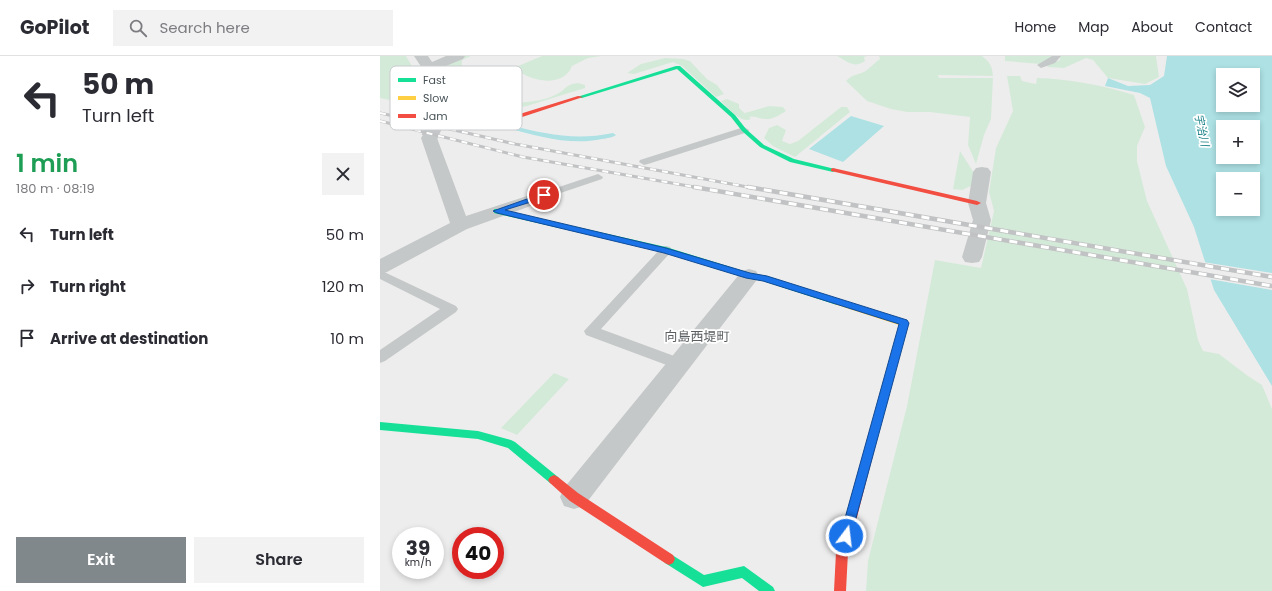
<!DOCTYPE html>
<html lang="en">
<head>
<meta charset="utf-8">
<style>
  :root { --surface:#fff; --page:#f2f2f3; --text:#2b2b33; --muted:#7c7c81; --line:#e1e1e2; --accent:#81888c }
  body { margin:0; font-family:Poppins,"Noto Sans JP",sans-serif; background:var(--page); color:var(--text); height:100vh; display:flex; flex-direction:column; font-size:15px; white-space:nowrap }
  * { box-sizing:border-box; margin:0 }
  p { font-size:13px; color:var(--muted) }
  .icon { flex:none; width:22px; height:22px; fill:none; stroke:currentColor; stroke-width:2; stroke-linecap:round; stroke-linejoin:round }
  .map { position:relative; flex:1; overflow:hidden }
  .panel { display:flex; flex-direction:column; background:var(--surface); width:380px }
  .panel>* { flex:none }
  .top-card { background:#fff; color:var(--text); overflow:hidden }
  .controls { position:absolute; left:836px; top:12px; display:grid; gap:8px }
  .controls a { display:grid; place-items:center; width:44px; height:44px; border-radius:0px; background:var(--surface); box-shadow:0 2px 6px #0003; font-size:20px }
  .speed { position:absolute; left:12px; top:471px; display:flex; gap:8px; font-size:20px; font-weight:700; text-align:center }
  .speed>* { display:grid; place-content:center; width:52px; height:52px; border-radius:50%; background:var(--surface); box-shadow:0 2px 6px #0003; line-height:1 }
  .speed small { font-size:10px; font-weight:400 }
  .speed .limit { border:6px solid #d22; background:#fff; color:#111 }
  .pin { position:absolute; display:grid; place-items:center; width:34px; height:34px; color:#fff; margin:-17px; border:2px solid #fff; border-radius:50%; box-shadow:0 1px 4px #0007 }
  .me { position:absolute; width:44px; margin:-22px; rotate:15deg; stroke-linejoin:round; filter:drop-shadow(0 0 3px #0008) }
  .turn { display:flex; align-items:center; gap:14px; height:84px; padding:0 16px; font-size:18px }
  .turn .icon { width:52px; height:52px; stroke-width:2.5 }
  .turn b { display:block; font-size:28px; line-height:34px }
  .round { display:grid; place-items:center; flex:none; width:42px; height:42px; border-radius:0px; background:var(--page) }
  .overview { display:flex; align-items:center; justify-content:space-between; height:68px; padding:0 16px }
  h1 { font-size:24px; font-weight:600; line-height:30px; color:#1e9e55 }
  .action { display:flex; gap:8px; margin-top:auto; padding:8px 16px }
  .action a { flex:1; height:46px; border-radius:0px; background:var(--accent); color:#fff; font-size:16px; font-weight:600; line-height:46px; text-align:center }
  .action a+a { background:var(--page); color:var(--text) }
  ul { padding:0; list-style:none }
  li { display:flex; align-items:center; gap:12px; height:52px; padding:0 16px }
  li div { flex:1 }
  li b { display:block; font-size:15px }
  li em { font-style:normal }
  header { display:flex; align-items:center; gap:24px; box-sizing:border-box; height:56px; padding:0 20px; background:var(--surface); border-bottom:1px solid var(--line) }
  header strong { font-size:19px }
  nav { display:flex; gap:22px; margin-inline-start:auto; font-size:14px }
  .search { width:280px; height:36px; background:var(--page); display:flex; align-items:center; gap:10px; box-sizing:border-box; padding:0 14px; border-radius:0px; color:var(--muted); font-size:15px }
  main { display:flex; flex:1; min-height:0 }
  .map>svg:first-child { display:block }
  .green { fill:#d4ead9 }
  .water { fill:#ade1e4; fill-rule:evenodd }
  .pier { fill:#eeeded }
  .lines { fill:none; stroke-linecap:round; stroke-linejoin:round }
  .stream { fill:#ade1e4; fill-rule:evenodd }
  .street-tunnel { stroke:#c4c6c8; stroke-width:16; stroke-dasharray:16 8; stroke-linecap:butt }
  .lane { fill:#c5c8c8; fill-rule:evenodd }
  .street { fill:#c5c8c8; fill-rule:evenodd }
  .fast { fill:#16e098; fill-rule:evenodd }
  .slow { fill:#ffcf43; fill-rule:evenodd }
  .jam { fill:#f24e42; fill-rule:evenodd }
  .rail-far1-casing { stroke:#c1c2c3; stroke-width:3 }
  .rail-casing { stroke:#c1c2c3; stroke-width:4.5 }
  .rail-far1 { stroke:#fff; stroke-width:2; stroke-dasharray:6; stroke-linecap:butt }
  .rail { stroke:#fff; stroke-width:3; stroke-dasharray:8; stroke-linecap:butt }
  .route { fill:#1a73e8; stroke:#114b97 }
  .labels { text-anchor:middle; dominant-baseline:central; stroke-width:3.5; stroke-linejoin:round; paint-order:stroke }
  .far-water-label { font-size:11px; font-style:italic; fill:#1b8288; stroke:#fff }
  .neighbourhood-label { font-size:13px; fill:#5a5e60; stroke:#fff }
  .key { fill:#fff; stroke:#c8cbcd; stroke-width:1 }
  .key-label { font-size:11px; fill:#475257 }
</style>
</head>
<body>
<header>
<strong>GoPilot</strong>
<div class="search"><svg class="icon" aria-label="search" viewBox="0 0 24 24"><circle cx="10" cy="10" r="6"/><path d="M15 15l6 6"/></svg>Search here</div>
<nav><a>Home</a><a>Map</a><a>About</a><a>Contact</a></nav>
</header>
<main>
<section class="panel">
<div class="top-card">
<div class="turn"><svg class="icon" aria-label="left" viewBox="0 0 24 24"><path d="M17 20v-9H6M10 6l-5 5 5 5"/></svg><div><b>50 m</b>Turn left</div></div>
</div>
<div class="overview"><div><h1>1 min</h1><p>180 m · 08:19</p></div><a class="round"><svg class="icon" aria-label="close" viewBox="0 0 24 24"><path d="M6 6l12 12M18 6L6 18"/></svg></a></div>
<ul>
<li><svg class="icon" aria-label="left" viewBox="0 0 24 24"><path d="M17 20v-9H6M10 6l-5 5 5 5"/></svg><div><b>Turn left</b></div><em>50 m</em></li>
<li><svg class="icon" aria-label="right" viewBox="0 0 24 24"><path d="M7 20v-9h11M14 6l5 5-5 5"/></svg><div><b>Turn right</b></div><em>120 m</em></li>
<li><svg class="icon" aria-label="arrive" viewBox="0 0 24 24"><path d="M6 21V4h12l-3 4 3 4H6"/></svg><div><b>Arrive at destination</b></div><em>10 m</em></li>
</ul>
<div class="action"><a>Exit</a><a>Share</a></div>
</section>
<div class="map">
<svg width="892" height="535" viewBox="0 0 892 535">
  <rect width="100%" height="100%" fill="#eeeded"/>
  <!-- green -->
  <path class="green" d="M 0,0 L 26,0 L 39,22 L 50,48 L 42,51 L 0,42 Z
    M 81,0 L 91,0 L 82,4 L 81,18 C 75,23 71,25 63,23 L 62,12 L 68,5 Z
    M 162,0 L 221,0 L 208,2 L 192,10 C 184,31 155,26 140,16 L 138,10 Z
    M 457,0 L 487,0 L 484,1 L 485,5 C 474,13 467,5 457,0 Z
    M 499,0 L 602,0 C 610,6 612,10 613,20 L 558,19 L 559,22 L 613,22 L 611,63 L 604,79 L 596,108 L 588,89 L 590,61 L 550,56 L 527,56 L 511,53 L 487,45 L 466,25 C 473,17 481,19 487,14 C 492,10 495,6 500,3 Z
    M 625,0 L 673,0 L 660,8 L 625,5 Z
    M 680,0 L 776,0 L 779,21 L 765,28 L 728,22 L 713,4 L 706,2 L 684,12 L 667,11 L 669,8 L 680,4 Z
    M 285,2 L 303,3 L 310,5 L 327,23 L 337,29 L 344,38 L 336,41 L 302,10 L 293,6 L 254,18 L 247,17 L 261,8 Z
    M 627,20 L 640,20 L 642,25 L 656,28 L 657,22 C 690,23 722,29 754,39 L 765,71 L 757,90 L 757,105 L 767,145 L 807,233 L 818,284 L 823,295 L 839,298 L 868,320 L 882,329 L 892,353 L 892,535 L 486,535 L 488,505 L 527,350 L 555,204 L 601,212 L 614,155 L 609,136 L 616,92 L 633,55 Z
    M 198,27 L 205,29 L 205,32 L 147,50 L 121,55 L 118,50 C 137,45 159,48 177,38 C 187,33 184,29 198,27 Z
    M 347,43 L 359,48 L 359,52 L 367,59 L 365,57 L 389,50 L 403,51 L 406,55 C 399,59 393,64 385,63 C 378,63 378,60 369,61 L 371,63 C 361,68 348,52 341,45 Z
    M 461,51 L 467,51 L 470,56 L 415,101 L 393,90 L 384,82 L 389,72 L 397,69 L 406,74 L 402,85 L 410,88 L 418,85 Z
    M 580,95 L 594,117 L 593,129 L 582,134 L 573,133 Z
    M 174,317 L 189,323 L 137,379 L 121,372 Z"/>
  <!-- water -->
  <path class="water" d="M 787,0 L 892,0 L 892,330 L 834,234 L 814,171 L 786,110 L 770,42 L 760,37 L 725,30 L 728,22 L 748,30 L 770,29 L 784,20 ZM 843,19 L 873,19 L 873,49 L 843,49 ZM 843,71 L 873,71 L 873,101 L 843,101 ZM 843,123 L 873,123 L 873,153 L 843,153 Z
    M 471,60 L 504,70 L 463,106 L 429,93 Z"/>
  <!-- pier -->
  <path class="pier" d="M 823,206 L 892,217 L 892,234 L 829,223 Z"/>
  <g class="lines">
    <!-- stream -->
    <path class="stream" d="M 129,69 C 166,78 195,85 233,77 L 236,79 C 232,82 227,82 222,83 C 190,90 157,80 127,72 L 127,70 Z"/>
    <!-- street-tunnel -->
    <path class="street-tunnel" d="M 49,82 L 56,66"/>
    <!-- lane -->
    <path class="lane" d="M 672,0 L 681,0 L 675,7 L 661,12 L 657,9 Z
      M 364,71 L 369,74 L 368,76 L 268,108 L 264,109 L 259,106 L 260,104 Z
      M 218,118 L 223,121 L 222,123 L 154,146 L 146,146 L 144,144 L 146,142 Z
      M 286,190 L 290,191 L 292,194 L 290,197 L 221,273 L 305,304 L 307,308 L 305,312 L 300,314 L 206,279 L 204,275 L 282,191 Z
      M 0,214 L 76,250 L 78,253 L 76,256 L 5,305 L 0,307 L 0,294 L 60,253 L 0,223 Z"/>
    <!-- street -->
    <path class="street" d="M 34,0 L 48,0 L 52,6 L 66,0 L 85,0 L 83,3 L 56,14 C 58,26 68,60 61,69 L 56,71 L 51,69 L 48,66 L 48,54 L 42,12 Z
      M 49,77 L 55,79 L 57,82 L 86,160 L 150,139 L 156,140 L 159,144 L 156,148 L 87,173 L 7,216 L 0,218 L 0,203 L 70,167 L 41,82 L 43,79 Z
      M 602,111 L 608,112 L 611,116 L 606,147 L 611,164 L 602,201 L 599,206 L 592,207 L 585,206 L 582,201 L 593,164 L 588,147 L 593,116 L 596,112 Z
      M 369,213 L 376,215 L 379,220 L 376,225 L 204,450 L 194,453 L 184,450 L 180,441 L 184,432 L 362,215 Z"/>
    <!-- fast -->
    <path class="fast" d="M 296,10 L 300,10 L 355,59 L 366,73 L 384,89 L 414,103 L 455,113 L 456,114 L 453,116 L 410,106 L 380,91 L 362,75 L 351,61 L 297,13 L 202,42 L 197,41 Z
      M 114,153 L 117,153 L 286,191 L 370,217 L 387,220 L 460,244 L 461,246 L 457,249 L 383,225 L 366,222 L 284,196 L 114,157 Z
      M 0,366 L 98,375 L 131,384 L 135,386 L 178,421 L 180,424 L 178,427 L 174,429 L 170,427 L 128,392 L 98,383 L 0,374 Z
      M 289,497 L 324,519 L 364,510 L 393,531 L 395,535 L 379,535 L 362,522 L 323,531 L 285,507 L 283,503 L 285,499 Z"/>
    <!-- slow -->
    <path class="slow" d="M 457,243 L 527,265 L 528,267 L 498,380 L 497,383 L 493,384 L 489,383 L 488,380 L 519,269 L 454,248 L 453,246 L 454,244 Z"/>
    <!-- jam -->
    <path class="jam" d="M 198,40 L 203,41 L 130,65 L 56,56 L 53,54 L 56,52 L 130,61 Z
      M 453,112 L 597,145 L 601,147 L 597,149 L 451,115 L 451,113 Z
      M 493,376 L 497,377 L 498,380 L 468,496 L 466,535 L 454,535 L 456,496 L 488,380 L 489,377 Z
      M 174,419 L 178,421 L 198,437 L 293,499 L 295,503 L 293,507 L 289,509 L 285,507 L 190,445 L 170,427 L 168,424 L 170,421 Z"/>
    <defs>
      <path id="rail-far1" d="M 0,57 L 135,88 L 373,132
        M 0,65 L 143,101 L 320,132"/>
      <path id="rail" d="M 314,131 L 892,230
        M 368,131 L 892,221"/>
    </defs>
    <!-- rail-far1 casing -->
    <use href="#rail-far1" class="rail-far1-casing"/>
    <!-- rail casing -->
    <use href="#rail" class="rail-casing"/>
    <!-- rail-far1 -->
    <use href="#rail-far1" class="rail-far1"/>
    <!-- rail -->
    <use href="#rail" class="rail"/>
  </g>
  <!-- route -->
  <path class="route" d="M 164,137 L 168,139 L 167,141 L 125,154 L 286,192 L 370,217 L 387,220 L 527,264 L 529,267 L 470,484 L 466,486 L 462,484 L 460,480 L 519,268 L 383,225 L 366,222 L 284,197 L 117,157 L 113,155 Z"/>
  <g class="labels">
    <!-- far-water labels -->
    <g class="far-water-label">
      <text transform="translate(822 74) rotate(78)">宇治川</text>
    </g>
    <!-- neighbourhood labels -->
    <g class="neighbourhood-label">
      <text x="317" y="280">向島西堤町</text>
    </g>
  </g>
  <!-- legend -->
  <rect x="10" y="10" width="132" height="64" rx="6" class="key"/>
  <rect x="18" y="22" width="18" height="4" fill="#16e098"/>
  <rect x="18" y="40" width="18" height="4" fill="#ffcf43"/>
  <rect x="18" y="58" width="18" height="4" fill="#f24e42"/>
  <g class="key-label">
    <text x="43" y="28">Fast</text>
    <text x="43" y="46">Slow</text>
    <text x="43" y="64">Jam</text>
  </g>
</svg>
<div class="controls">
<a><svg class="icon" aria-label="layers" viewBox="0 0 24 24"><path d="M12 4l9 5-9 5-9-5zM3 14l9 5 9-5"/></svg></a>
<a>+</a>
<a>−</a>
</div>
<div class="speed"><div>39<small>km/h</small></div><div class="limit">40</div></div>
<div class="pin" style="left:164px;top:139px;background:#d93025"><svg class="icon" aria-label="arrive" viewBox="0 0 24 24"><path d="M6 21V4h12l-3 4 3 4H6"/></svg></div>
<svg class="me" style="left:466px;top:480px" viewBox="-20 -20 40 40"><circle r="17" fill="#1a73e8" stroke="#fff" stroke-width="3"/><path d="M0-11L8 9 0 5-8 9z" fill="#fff"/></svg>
</div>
</main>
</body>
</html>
